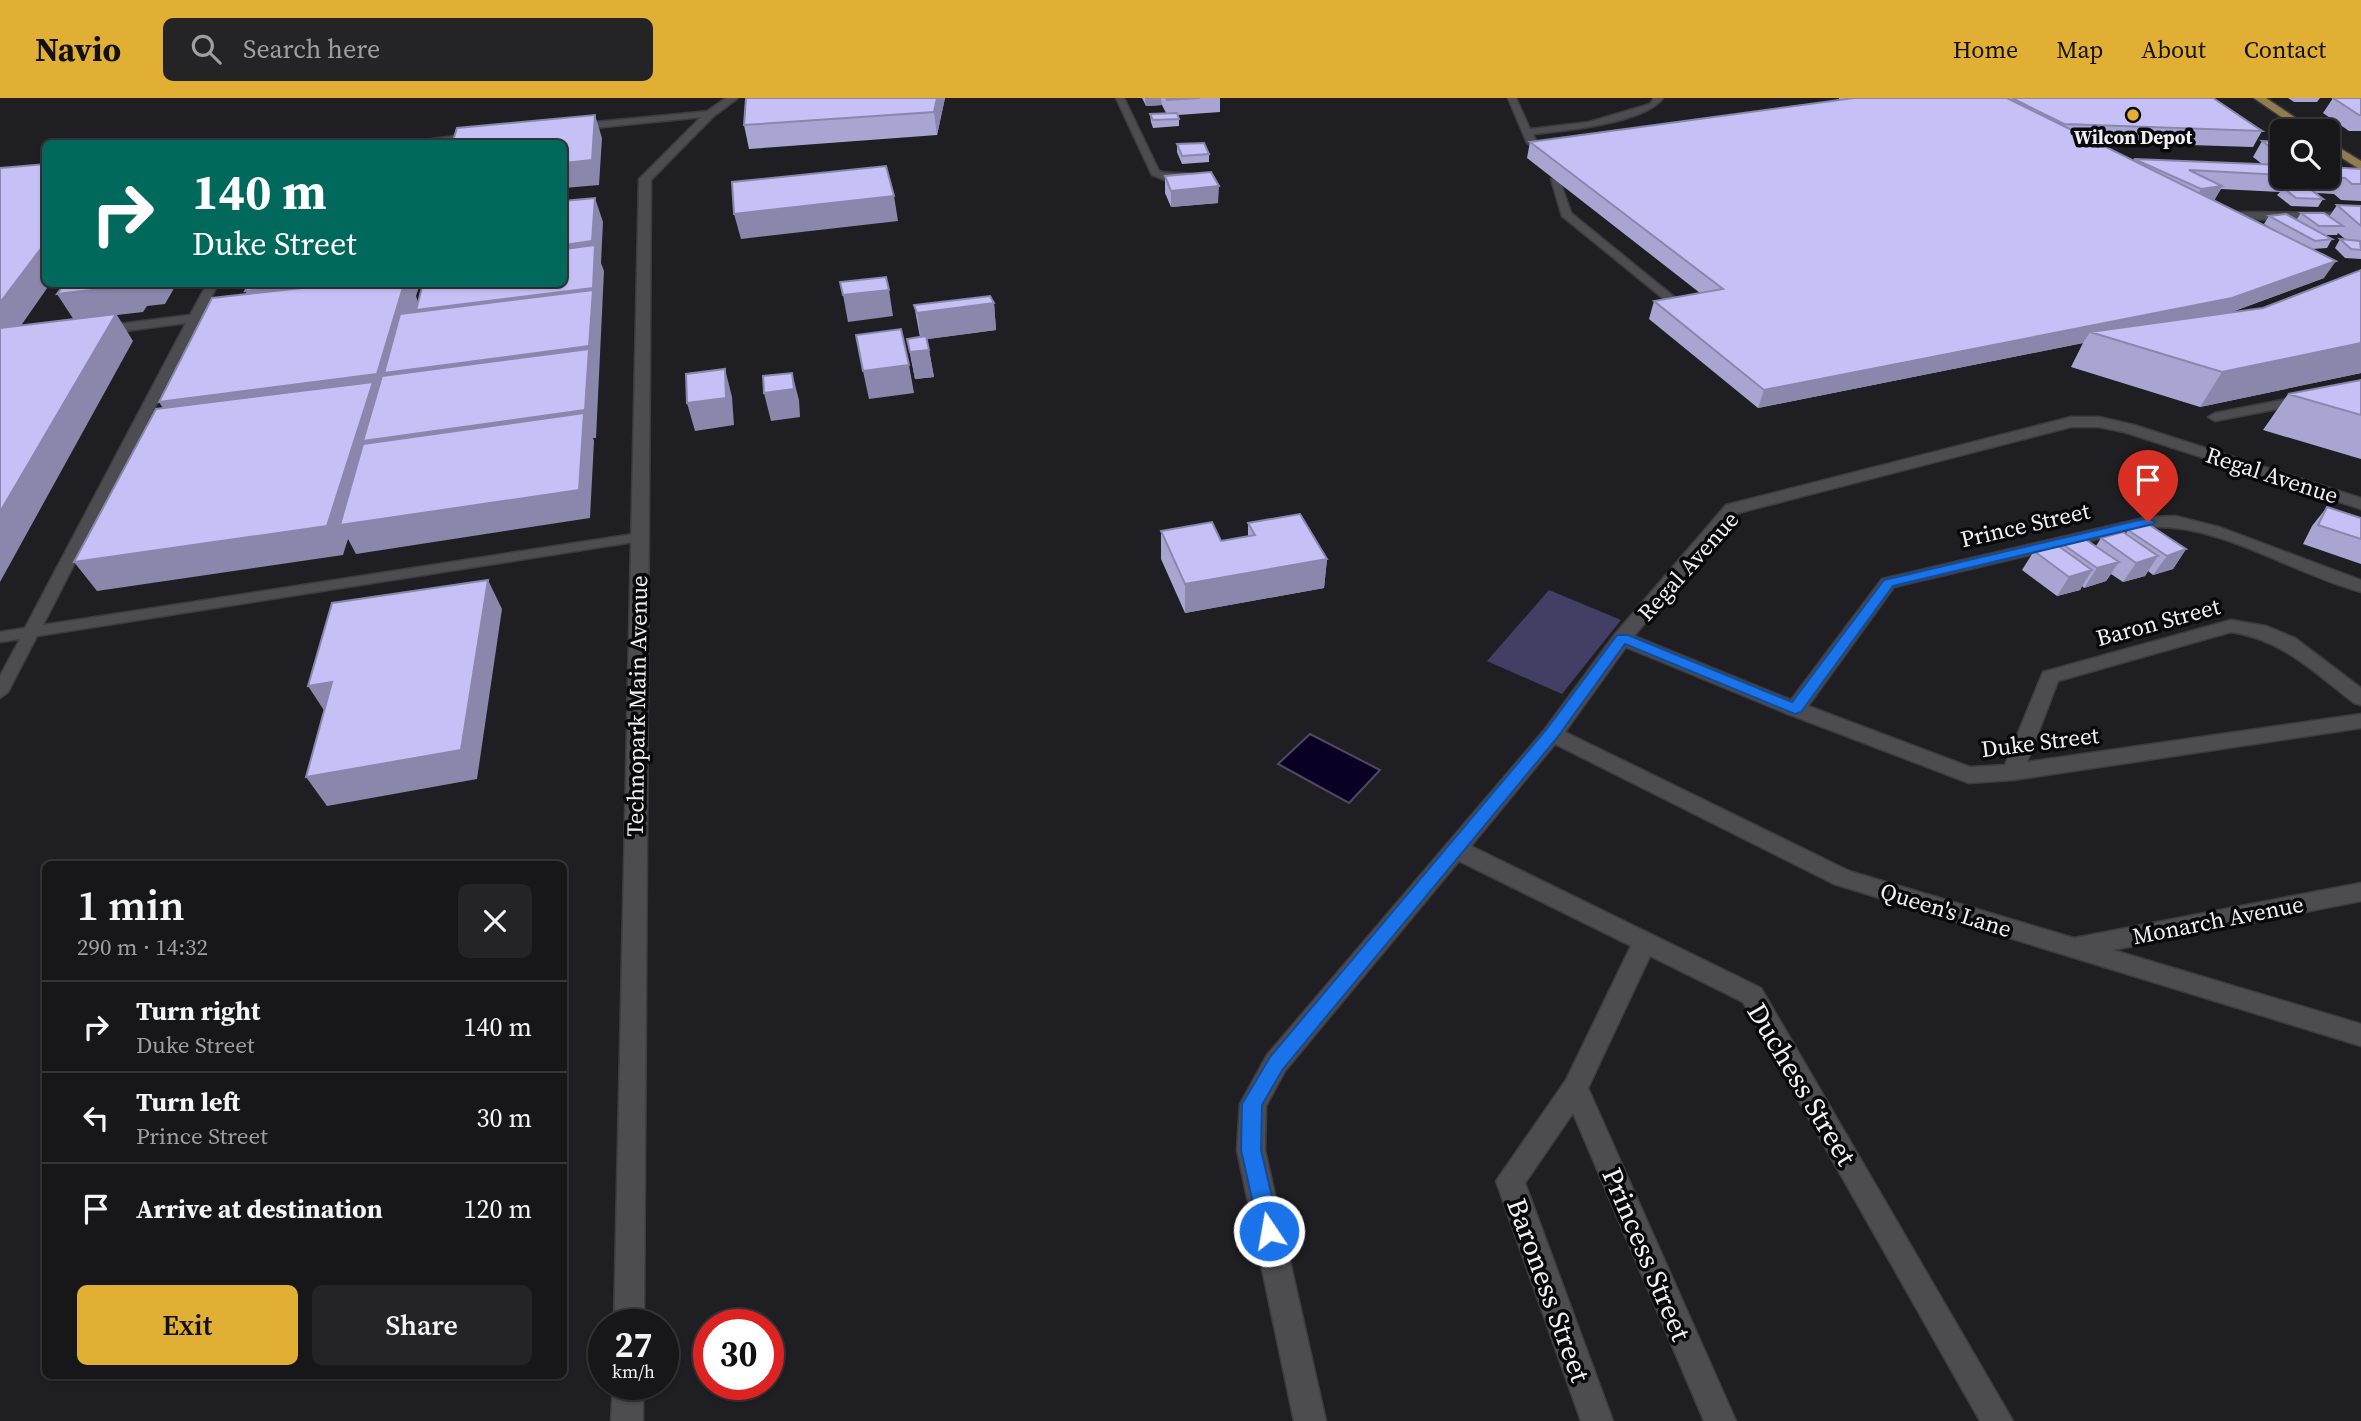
<!DOCTYPE html>
<html lang="en">
<head>
<meta charset="utf-8">
<style>
  :root { --surface:#17171a; --page:#242427; --text:#f1f3f6; --muted:#9e9fa2; --line:#363639; --accent:#e1af34 }
  body { margin:0; font-family:"Source Serif 4",serif; background:var(--page); color:var(--text); height:100vh; display:flex; flex-direction:column; font-size:26px; white-space:nowrap }
  * { box-sizing:border-box; margin:0 }
  p { font-size:23px; color:var(--muted) }
  .icon { flex:none; width:38px; height:38px; fill:none; stroke:currentColor; stroke-width:2; stroke-linecap:round; stroke-linejoin:round }
  .map { position:relative; flex:1; overflow:hidden }
  .side { position:absolute; left:42px; top:763px; width:525px; height:518px; display:flex; flex-direction:column; background:var(--surface); border-radius:10px; box-shadow:0 2px 5px #0004,0 0 0 2px var(--line) }
  .side>* { flex:none }
  .banner { position:absolute; left:42px; top:42px; width:525px; height:147px; border-radius:10px; box-shadow:0 2px 5px #0004,0 0 0 2px var(--line); background:#00695c; color:#fff; overflow:hidden }
  .controls { position:absolute; left:2270px; top:21px; display:grid; gap:14px }
  .controls a { display:grid; place-items:center; width:70px; height:70px; border-radius:10px; background:var(--surface); box-shadow:0 2px 5px #0004,0 0 0 2px var(--line); font-size:35px }
  .speed { position:absolute; left:588px; top:1211px; display:flex; gap:14px; font-size:35px; font-weight:700; text-align:center }
  .speed>* { display:grid; place-content:center; width:91px; height:91px; border-radius:50%; background:var(--surface); box-shadow:0 2px 5px #0004,0 0 0 2px var(--line); line-height:1 }
  .speed small { font-size:18px; font-weight:400 }
  .speed .limit { border:10px solid #d22; background:#fff; color:#111 }
  .pin { position:absolute; display:grid; place-items:center; width:60px; height:60px; color:#fff; margin:-72px -30px; border-radius:50% 50% 50% 0; rotate:-45deg; box-shadow:0 0 7px #0007 }
  .pin .icon { rotate:45deg }
  .me { position:absolute; width:77px; margin:-38px; rotate:348deg; stroke-linejoin:round; filter:drop-shadow(0 0 5px #0008) }
  .turn { display:flex; align-items:center; gap:24px; height:147px; padding:0 35px; font-size:32px }
  .turn .icon { width:91px; height:91px; stroke-width:2.5 }
  .turn b { display:block; font-size:49px; line-height:60px }
  .round { display:grid; place-items:center; flex:none; width:74px; height:74px; border-radius:10px; background:var(--page) }
  .head { display:flex; align-items:center; justify-content:space-between; height:119px; padding:0 35px }
  h1 { font-size:42px; font-weight:600; line-height:52px }
  .cta { display:flex; gap:14px; margin-top:auto; padding:14px 35px }
  .cta a { flex:1; height:80px; border-radius:10px; background:var(--accent); color:#111; font-size:28px; font-weight:600; line-height:80px; text-align:center }
  .cta a+a { background:var(--page); color:var(--text) }
  ul { padding:0; list-style:none }
  li { display:flex; align-items:center; gap:21px; height:91px; padding:0 35px; border-top:2px solid var(--line) }
  li div { flex:1 }
  li b { display:block; font-size:26px }
  li em { font-style:normal }
  header { display:flex; align-items:center; gap:42px; box-sizing:border-box; height:98px; padding:0 35px; background:var(--accent); color:#111 }
  header strong { font-size:33px }
  nav { display:flex; gap:38px; margin-inline-start:auto; font-size:24px }
  .search { width:490px; height:63px; background:var(--page); display:flex; align-items:center; gap:18px; box-sizing:border-box; padding:0 24px; border-radius:10px; color:var(--muted); font-size:26px }
  .map>svg:first-child { display:block }
  .green { fill:#433e64 }
  .water { fill:#090023; stroke:#4f4862; stroke-width:2 }
  .lines { fill:none; stroke-linecap:round; stroke-linejoin:round }
  .service-casing { stroke:#3c3c3f; stroke-width:3 }
  .minor-casing { stroke:#3c3c3f; stroke-width:3 }
  .primary-casing { stroke:#3c3c3f; stroke-width:3 }
  .service { fill:#4c4c51; fill-rule:evenodd }
  .minor { fill:#4c4c51; fill-rule:evenodd }
  .primary { fill:#927c4d; fill-rule:evenodd }
  .wall { fill:#a9a5d3 }
  .shaded-wall { fill:#8a86ac }
  .building { fill:#c5c0f5; stroke:#8a86ac; stroke-width:2 }
  .route { fill:#1a73e8; stroke:#114b97; stroke-width:2 }
  .poi-dot { fill:#e1af34; stroke:#09090b; stroke-width:2.5 }
  .labels { text-anchor:middle; dominant-baseline:central; stroke-width:7; stroke-linejoin:round; paint-order:stroke }
  .far-poi-label { font-size:19px; font-weight:bold; fill:#f1f0f4; stroke:#09090b }
  .street-label { font-size:23px; fill:#f1f0f4; stroke:#09090b }
  .near-street-label { font-size:28px; fill:#f1f0f4; stroke:#09090b }
</style>
</head>
<body>
<header>
<strong>Navio</strong>
<div class="search"><svg class="icon" aria-label="search" viewBox="0 0 24 24"><circle cx="10" cy="10" r="6"/><path d="M15 15l6 6"/></svg>Search here</div>
<nav><a>Home</a><a>Map</a><a>About</a><a>Contact</a></nav>
</header>
<div class="map">
<svg width="2361" height="1323" viewBox="0 0 2361 1323">
  <rect width="100%" height="100%" fill="#1f1f23"/>
  <!-- green -->
  <path class="green" d="M 1549,492 L 1621,522 L 1562,596 L 1487,563 Z"/>
  <!-- water -->
  <path class="water" d="M 1310,636 L 1380,672 L 1349,705 L 1278,666 Z"/>
  <g class="lines">
    <defs>
      <path id="service" d="M 1116,0 L 1124,0 L 1159,73 C 1170,77 1180,74 1190,76 L 1190,80 L 1165,82 L 1152,77 Z
        M 1508,0 L 1516,0 L 1530,31 L 1589,24 L 1650,6 L 1654,0 L 1663,0 C 1645,25 1564,33 1533,36 L 1537,45 L 1532,48 L 1527,45 Z
        M 710,13 L 715,16 L 713,18 L 574,32 L 569,29 L 574,26 Z
        M 477,35 L 480,36 L 480,40 L 431,46 L 395,46 Z
        M 1551,81 L 1560,83 L 1571,115 L 1678,202 L 1678,206 L 1670,206 L 1562,118 Z
        M 207,186 L 218,186 L 43,527 L 640,435 L 647,439 L 640,443 L 37,538 L 8,594 L 0,600 L 0,578 L 20,541 L 0,544 L 0,534 L 25,530 L 186,225 L 103,236 L 97,232 L 103,228 L 190,217 Z
        M 2303,298 L 2309,302 L 2308,305 L 2215,323 L 2208,319 L 2215,315 Z"/>
      <path id="minor" d="M 726,0 L 738,0 L 714,18 L 651,82 L 644,1227 L 614,1227 L 639,81 L 706,14 Z
        M 2236,114 L 2361,115 L 2361,123 L 2232,121 L 2230,118 Z
        M 2071,319 L 2099,319 L 2134,327 L 2361,400 L 2361,411 L 2124,334 L 2099,329 L 2071,329 L 1738,415 L 1634,538 L 1791,602 L 1882,481 L 2148,419 L 2175,418 L 2219,429 L 2361,482 L 2361,494 C 2290,475 2223,426 2148,429 L 1894,489 L 1808,608 L 1970,669 L 2005,667 L 2043,574 L 2231,522 L 2266,528 L 2295,540 L 2361,590 L 2361,607 L 2354,605 C 2314,574 2283,542 2231,534 L 2058,583 L 2027,664 L 2361,616 L 2361,630 L 2013,682 L 1969,685 L 1961,682 L 1788,616 L 1626,549 L 1565,634 L 1849,773 L 2074,840 L 2361,785 L 2361,803 L 2113,852 L 2361,926 L 2361,948 L 1834,786 L 1555,646 L 1471,748 L 1761,890 L 2013,1323 L 1980,1323 L 1743,904 L 1650,858 L 1588,990 L 1736,1323 L 1704,1323 L 1573,1015 L 1525,1085 L 1613,1323 L 1581,1323 L 1496,1083 L 1566,982 L 1631,848 L 1459,763 L 1285,973 L 1266,1008 L 1265,1052 L 1326,1323 L 1294,1323 L 1237,1052 L 1240,1006 L 1267,957 L 1545,631 L 1615,536 L 1726,407 Z
        M 613,1286 L 643,1286 L 643,1323 L 611,1323 Z"/>
      <path id="primary" d="M 2254,0 L 2266,0 L 2315,33 L 2302,33 Z
        M 2328,43 L 2361,63 L 2361,72 L 2328,51 Z"/>
    </defs>
    <!-- service casing -->
    <use href="#service" class="service-casing"/>
    <!-- minor casing -->
    <use href="#minor" class="minor-casing"/>
    <!-- primary casing -->
    <use href="#primary" class="primary-casing"/>
    <!-- service -->
    <use href="#service" class="service"/>
    <!-- minor -->
    <use href="#minor" class="minor"/>
    <!-- primary -->
    <use href="#primary" class="primary"/>
  </g>
  <!-- wall -->
  <path class="wall" d="M 945,0 L 937,37 L 749,51 L 744,27 Z
    M 1142,0 L 1220,0 L 1220,14 L 1178,17 L 1179,21 L 1179,28 L 1153,30 L 1151,24 L 1150,16 L 1166,15 L 1162,7 L 1146,8 Z
    M 1839,0 L 2213,0 L 2262,33 L 2253,49 L 2095,44 L 2133,62 L 2134,61 L 2262,66 L 2253,59 L 2262,43 L 2282,44 L 2282,79 L 2328,79 L 2361,71 L 2361,103 L 2341,102 L 2334,96 L 2316,95 L 2323,101 L 2318,109 L 2291,108 L 2277,97 L 2280,94 L 2221,91 L 2214,102 L 2278,134 L 2264,126 L 2269,118 L 2297,121 L 2301,115 L 2329,119 L 2337,107 L 2361,108 L 2361,161 L 2345,160 L 2335,150 L 2340,141 L 2346,142 L 2338,135 L 2337,137 L 2325,137 L 2332,141 L 2327,150 L 2312,151 L 2324,180 L 2229,215 L 2263,210 L 2361,172 L 2361,275 L 2200,309 L 2071,269 L 2083,245 L 1758,310 L 1649,221 L 1654,203 L 1700,195 L 1527,60 L 1530,44 L 1839,2 Z
    M 2288,0 L 2320,0 L 2317,4 L 2294,4 Z
    M 2333,0 L 2361,0 L 2361,33 L 2349,33 L 2323,15 Z
    M 1177,46 L 1209,56 L 1209,64 L 1182,66 L 1177,54 Z
    M 1165,78 L 1218,105 L 1171,109 L 1165,95 Z
    M 994,205 L 996,232 L 927,241 L 934,279 L 915,281 L 907,241 L 920,239 L 914,207 Z
    M 2361,282 L 2361,361 L 2263,332 L 2288,296 Z
    M 2327,409 L 2361,420 L 2361,466 L 2303,446 L 2312,428 Z
    M 1248,425 L 1327,461 L 1324,490 L 1185,515 L 1161,461 L 1161,433 L 1221,443 L 1248,438 Z
    M 2128,432 L 2186,451 L 2173,471 L 2153,477 L 2148,473 L 2145,478 L 2123,484 L 2111,476 L 2106,483 L 2084,490 L 2082,488 L 2080,492 L 2057,498 L 2022,472 L 2034,453 L 2059,448 L 2061,445 L 2096,448 L 2101,440 L 2126,436 Z"/>
  <!-- shaded-wall -->
  <path class="shaded-wall" d="M 937,0 L 945,0 L 937,37 L 934,14 Z
    M 1145,0 L 1161,0 L 1162,7 L 1146,8 Z
    M 595,17 L 602,40 L 599,87 L 564,90 L 564,65 Z
    M 1219,88 L 1218,105 L 1171,109 L 1171,93 Z
    M 2222,88 L 2213,105 L 2191,107 L 2201,91 Z
    M 894,98 L 898,123 L 741,141 L 734,116 Z
    M 595,100 L 603,124 L 601,165 L 604,173 L 596,340 L 593,340 L 594,343 L 590,420 L 356,456 L 348,441 L 343,457 L 97,493 L 74,464 L 177,332 L 159,304 L 260,219 L 245,193 L 312,186 L 420,186 L 416,198 L 418,204 L 399,273 L 428,238 L 416,212 L 564,173 L 564,147 Z
    M 46,144 L 46,186 L 50,186 L 20,229 L 0,231 L 0,203 Z
    M 2336,163 L 2324,180 L 2221,218 L 2090,234 L 2083,245 L 1758,310 L 1764,292 Z
    M 129,186 L 175,186 L 176,187 L 165,206 L 147,208 L 143,214 L 117,217 L 133,243 L 0,484 L 0,414 L 74,222 L 57,196 Z
    M 889,192 L 893,218 L 848,224 L 843,197 Z
    M 994,205 L 996,232 L 921,242 L 917,215 Z
    M 2361,245 L 2361,275 L 2200,309 L 2222,274 Z
    M 929,252 L 934,279 L 915,281 L 910,254 Z
    M 909,267 L 914,295 L 869,301 L 863,273 Z
    M 725,271 L 732,299 L 734,327 L 695,333 L 687,305 Z
    M 792,275 L 799,302 L 800,319 L 771,323 L 764,295 Z
    M 2186,451 L 2173,471 L 2153,477 L 2167,458 Z
    M 2158,458 L 2145,478 L 2123,484 L 2136,465 Z
    M 1327,461 L 1324,490 L 1185,515 L 1185,486 Z
    M 2119,464 L 2106,483 L 2084,490 L 2097,470 Z
    M 2092,472 L 2080,492 L 2057,498 L 2069,479 Z
    M 488,482 L 502,511 L 477,681 L 327,708 L 306,679 Z
    M 332,584 L 327,617 L 308,588 Z"/>
  <!-- building -->
  <path class="building" d="M 746,0 L 937,0 L 934,14 L 744,27 Z
    M 1166,0 L 1200,0 L 1167,2 Z
    M 1854,0 L 2007,0 L 2336,163 L 2232,200 L 1764,292 L 1654,203 L 1723,191 L 1530,44 Z
    M 2012,0 L 2213,0 L 2262,33 L 2064,26 Z
    M 2333,0 L 2361,0 L 2361,17 L 2359,17 Z
    M 1177,15 L 1179,21 L 1153,22 L 1150,16 Z
    M 595,17 L 592,62 L 564,65 L 564,46 L 452,46 L 457,30 Z
    M 2262,43 L 2282,44 L 2282,58 Z
    M 1204,45 L 1209,56 L 1182,58 L 1177,46 Z
    M 2134,61 L 2282,67 L 2282,77 L 2189,72 L 2222,88 L 2201,91 Z
    M 46,66 L 46,144 L 2,202 L 0,203 L 0,70 Z
    M 886,68 L 894,98 L 734,116 L 732,84 Z
    M 2328,69 L 2361,71 L 2361,86 L 2352,86 L 2345,80 L 2323,79 L 2328,79 Z
    M 1211,74 L 1219,88 L 1171,93 L 1165,78 Z
    M 2282,89 L 2309,90 L 2323,101 L 2296,100 Z
    M 595,100 L 592,143 L 564,147 L 564,103 Z
    M 2337,107 L 2361,108 L 2361,128 Z
    M 2301,115 L 2324,115 L 2343,128 L 2319,128 Z
    M 2286,116 L 2332,141 L 2315,143 L 2269,118 Z
    M 2340,141 L 2360,143 L 2361,152 L 2351,151 Z
    M 595,147 L 593,190 L 416,212 L 423,186 L 564,186 L 564,151 Z
    M 2361,172 L 2361,245 L 2222,274 L 2090,234 L 2263,210 Z
    M 886,179 L 889,192 L 843,197 L 840,184 Z
    M 64,186 L 129,186 L 127,188 L 57,196 Z
    M 249,186 L 312,186 L 245,193 Z
    M 338,186 L 404,186 L 377,276 L 159,304 L 212,200 Z
    M 593,192 L 589,248 L 384,275 L 400,216 Z
    M 990,198 L 994,205 L 917,215 L 914,207 Z
    M 116,216 L 0,414 L 0,230 Z
    M 901,231 L 909,267 L 863,273 L 856,237 Z
    M 926,238 L 929,252 L 910,254 L 907,241 Z
    M 589,251 L 585,312 L 363,343 L 382,278 Z
    M 725,271 L 726,300 L 687,305 L 686,276 Z
    M 792,275 L 794,291 L 764,295 L 763,278 Z
    M 2361,282 L 2361,317 L 2288,296 Z
    M 373,284 L 327,428 L 74,464 L 156,311 Z
    M 584,315 L 579,392 L 340,427 L 363,346 Z
    M 2327,409 L 2361,420 L 2361,441 L 2318,427 Z
    M 1300,416 L 1327,461 L 1185,486 L 1161,433 L 1212,424 L 1221,443 L 1255,437 L 1248,425 Z
    M 2148,426 L 2186,451 L 2167,458 L 2128,432 Z
    M 2123,434 L 2158,458 L 2136,465 L 2101,440 Z
    M 2082,439 L 2119,464 L 2097,470 L 2061,445 Z
    M 2057,447 L 2092,472 L 2069,479 L 2034,453 Z
    M 488,482 L 461,652 L 306,679 L 332,584 L 308,588 L 332,505 Z"/>
  <!-- route -->
  <path class="route" d="M 2148,420 L 2155,424 L 2153,426 L 1893,488 L 1801,614 L 1795,616 L 1625,546 L 1557,640 L 1283,971 L 1262,1007 L 1261,1052 L 1280,1133 L 1276,1141 L 1269,1144 L 1261,1141 L 1241,1052 L 1242,1006 L 1270,959 L 1546,632 L 1617,537 L 1628,537 L 1792,604 L 1884,482 Z"/>
  <!-- markers -->
  <circle class="poi-dot" cx="2133" cy="17" r="7"/>
  <g class="labels">
    <!-- far-poi labels -->
    <g class="far-poi-label">
      <text x="2133" y="39">Wilcon Depot</text>
    </g>
    <!-- street labels -->
    <g class="street-label">
      <text transform="translate(2272 377) rotate(18)">Regal Avenue</text>
      <text transform="translate(2025 427) rotate(-13)">Prince Street</text>
      <text transform="translate(1688 468) rotate(-48)">Regal Avenue</text>
      <text transform="translate(2158 524) rotate(-15)">Baron Street</text>
      <text transform="translate(637 608) rotate(-89)">Technopark Main Avenue</text>
      <text transform="translate(2040 644) rotate(-7)">Duke Street</text>
      <text transform="translate(1946 812) rotate(17)">Queen's Lane</text>
      <text transform="translate(2218 822) rotate(-11)">Monarch Avenue</text>
    </g>
    <!-- near-street labels -->
    <g class="near-street-label">
      <text transform="translate(1802 986) rotate(59)">Duchess Street</text>
      <text transform="translate(1647 1156) rotate(67)">Princess Street</text>
      <text transform="translate(1549 1192) rotate(70)">Baroness Street</text>
    </g>
  </g>
</svg>
<div class="controls">
<a><svg class="icon" aria-label="search" viewBox="0 0 24 24"><circle cx="10" cy="10" r="6"/><path d="M15 15l6 6"/></svg></a>
</div>
<div class="speed"><div>27<small>km/h</small></div><div class="limit">30</div></div>
<div class="pin" style="left:2148px;top:424px;background:#d93025"><svg class="icon" aria-label="arrive" viewBox="0 0 24 24"><path d="M6 21V4h12l-3 4 3 4H6"/></svg></div>
<svg class="me" style="left:1269px;top:1133px" viewBox="-20 -20 40 40"><circle r="17" fill="#1a73e8" stroke="#fff" stroke-width="3"/><path d="M0-11L8 9 0 5-8 9z" fill="#fff"/></svg>
<div class="banner">
<div class="turn"><svg class="icon" aria-label="right" viewBox="0 0 24 24"><path d="M7 20v-9h11M14 6l5 5-5 5"/></svg><div><b>140 m</b>Duke Street</div></div>
</div>
<section class="side">
<div class="head"><div><h1>1 min</h1><p>290 m · 14:32</p></div><a class="round"><svg class="icon" aria-label="close" viewBox="0 0 24 24"><path d="M6 6l12 12M18 6L6 18"/></svg></a></div>
<ul>
<li><svg class="icon" aria-label="right" viewBox="0 0 24 24"><path d="M7 20v-9h11M14 6l5 5-5 5"/></svg><div><b>Turn right</b><p>Duke Street</p></div><em>140 m</em></li>
<li><svg class="icon" aria-label="left" viewBox="0 0 24 24"><path d="M17 20v-9H6M10 6l-5 5 5 5"/></svg><div><b>Turn left</b><p>Prince Street</p></div><em>30 m</em></li>
<li><svg class="icon" aria-label="arrive" viewBox="0 0 24 24"><path d="M6 21V4h12l-3 4 3 4H6"/></svg><div><b>Arrive at destination</b></div><em>120 m</em></li>
</ul>
<div class="cta"><a>Exit</a><a>Share</a></div>
</section>
</div>
</body>
</html>
